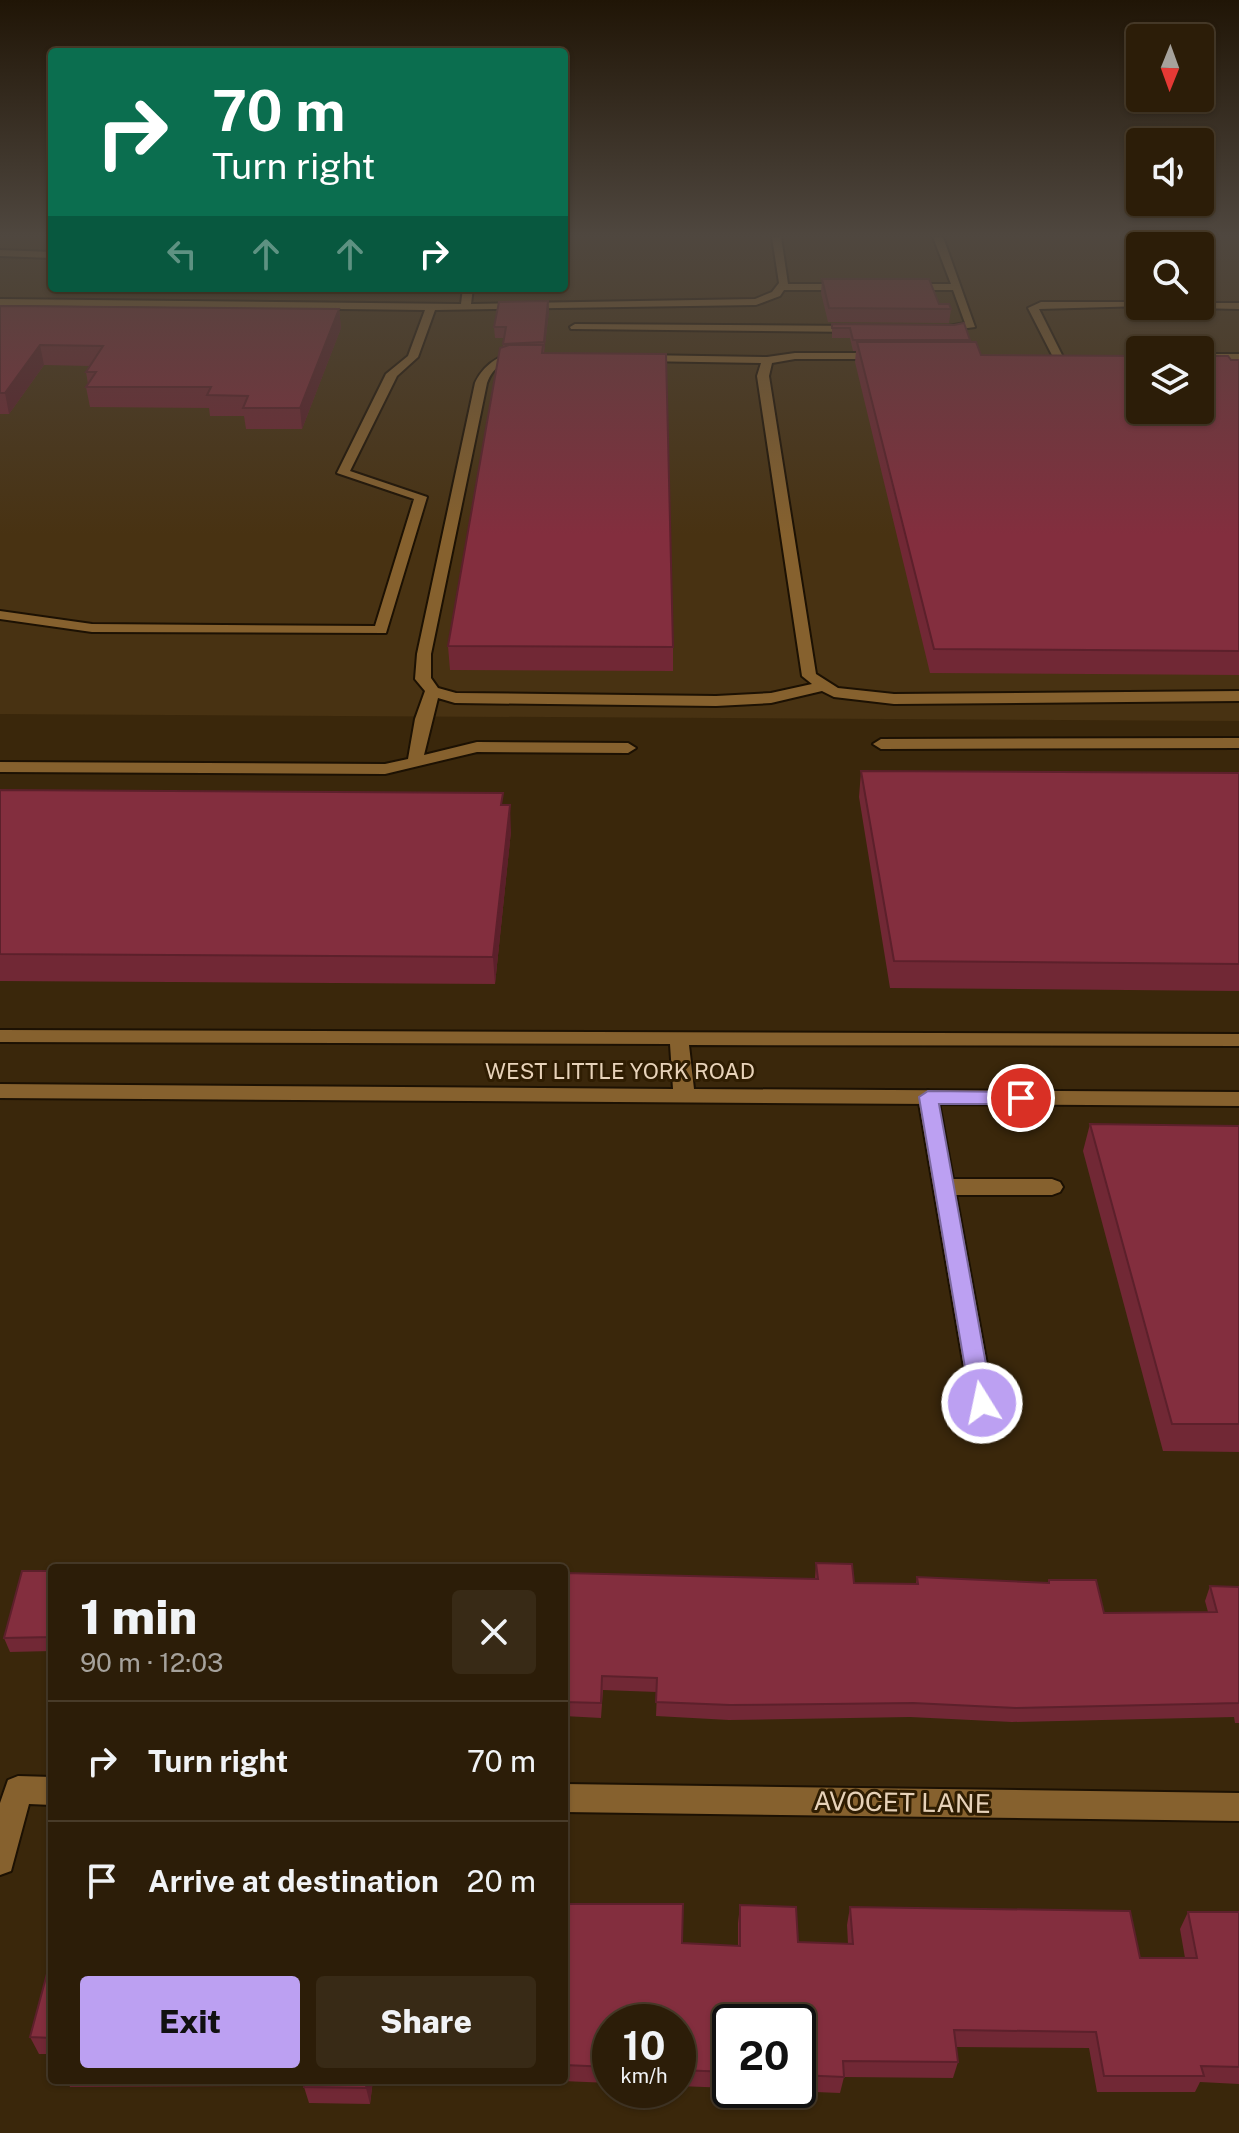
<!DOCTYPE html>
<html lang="en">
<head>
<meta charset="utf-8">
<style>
  :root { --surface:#2c1d08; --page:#382a16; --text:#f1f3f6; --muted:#a6a29c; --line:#483b29; --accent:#bca0f2 }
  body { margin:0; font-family:"Public Sans",sans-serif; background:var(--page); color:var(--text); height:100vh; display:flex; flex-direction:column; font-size:30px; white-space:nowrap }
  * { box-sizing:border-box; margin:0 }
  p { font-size:26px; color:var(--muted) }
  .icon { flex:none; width:44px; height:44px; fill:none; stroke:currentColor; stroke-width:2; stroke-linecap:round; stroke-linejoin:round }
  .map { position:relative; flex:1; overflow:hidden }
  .panel { position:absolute; left:48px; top:1564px; width:520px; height:520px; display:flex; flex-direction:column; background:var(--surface); border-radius:8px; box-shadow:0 2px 6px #0004,0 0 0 2px var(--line) }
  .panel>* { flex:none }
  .hud { position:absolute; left:48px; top:48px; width:520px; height:244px; border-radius:8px; box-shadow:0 2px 6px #0004,0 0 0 2px var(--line); background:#0b6e4f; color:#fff; overflow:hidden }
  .needle { width:52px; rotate:181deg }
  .buttons { position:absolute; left:1126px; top:24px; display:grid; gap:16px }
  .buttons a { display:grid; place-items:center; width:88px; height:88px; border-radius:8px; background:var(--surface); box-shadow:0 2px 6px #0004,0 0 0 2px var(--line); font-size:40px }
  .speed { position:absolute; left:592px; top:2004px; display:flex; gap:16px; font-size:40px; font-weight:700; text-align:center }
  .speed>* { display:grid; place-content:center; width:104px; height:104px; border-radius:50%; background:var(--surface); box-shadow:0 2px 6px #0004,0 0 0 2px var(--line); line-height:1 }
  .speed small { font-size:20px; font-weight:400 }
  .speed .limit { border:4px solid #111; border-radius:12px; background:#fff; color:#111 }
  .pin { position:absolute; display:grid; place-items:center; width:68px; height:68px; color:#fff; margin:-34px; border:4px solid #fff; border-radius:50%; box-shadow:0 2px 8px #0007 }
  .me { position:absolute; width:88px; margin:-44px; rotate:350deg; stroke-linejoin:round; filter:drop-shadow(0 0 6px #0008) }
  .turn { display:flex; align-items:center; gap:28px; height:168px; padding:0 32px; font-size:36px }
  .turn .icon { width:104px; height:104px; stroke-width:2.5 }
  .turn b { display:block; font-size:56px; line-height:68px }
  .lanes { display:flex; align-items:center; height:76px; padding:0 32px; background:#0003; justify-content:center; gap:40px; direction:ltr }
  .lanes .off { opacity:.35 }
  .round { display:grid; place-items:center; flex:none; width:84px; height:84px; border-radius:8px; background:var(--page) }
  .summary { display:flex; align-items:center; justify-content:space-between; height:136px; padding:0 32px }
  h1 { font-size:48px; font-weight:800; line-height:60px }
  .action { display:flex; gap:16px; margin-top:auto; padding:16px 32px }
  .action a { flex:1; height:92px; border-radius:8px; background:var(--accent); color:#111; font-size:32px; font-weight:800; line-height:92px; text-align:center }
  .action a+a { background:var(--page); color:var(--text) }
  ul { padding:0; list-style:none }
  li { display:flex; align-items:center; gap:24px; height:120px; padding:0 32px; border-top:2px solid var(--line) }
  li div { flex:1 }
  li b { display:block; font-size:30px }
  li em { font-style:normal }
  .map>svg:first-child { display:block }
  .built { fill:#483212; fill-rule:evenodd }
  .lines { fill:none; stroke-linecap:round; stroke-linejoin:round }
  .service-casing { stroke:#1c1103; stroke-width:4 }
  .minor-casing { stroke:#1c1103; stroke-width:4 }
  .secondary-casing { stroke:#1c1103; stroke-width:4 }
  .service { fill:#86612e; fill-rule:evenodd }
  .minor { fill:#86612e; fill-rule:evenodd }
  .secondary { fill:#86612e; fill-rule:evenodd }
  .wall { fill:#712835 }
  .shaded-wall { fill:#5c202b }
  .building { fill:#832e3e; stroke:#5c202b; stroke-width:2 }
  .route { fill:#bca0f2; stroke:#7a689d; stroke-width:2 }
  .labels { text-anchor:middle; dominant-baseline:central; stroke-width:6; stroke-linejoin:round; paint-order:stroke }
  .street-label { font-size:22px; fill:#e7d2b9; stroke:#2f1d02 }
  .near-street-label { font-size:26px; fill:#e7d2b9; stroke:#2f1d02 }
</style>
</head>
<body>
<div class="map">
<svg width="1239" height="2133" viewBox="0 0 1239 2133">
  <rect width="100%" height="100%" fill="#3a270b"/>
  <!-- built -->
  <path class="built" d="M 0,237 L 52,237 L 52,288 L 564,288 L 564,237 L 1239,237 L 1239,721 L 0,714 ZM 1140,246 L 1200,246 L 1200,306 L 1140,306 ZM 1140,350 L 1200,350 L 1200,410 L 1140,410 Z"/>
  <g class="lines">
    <defs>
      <path id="service" d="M 772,237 L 781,237 L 788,284 L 848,284 L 853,287 L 848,290 L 784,290 L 780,296 L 756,305 L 435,310 L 418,357 L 397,376 L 350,471 L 427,497 L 386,633 L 92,632 L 0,619 L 0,611 L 92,624 L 375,626 L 414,499 L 337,473 L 386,374 L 408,356 L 425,310 L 0,305 L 0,299 L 461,304 L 463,288 L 473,288 L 471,304 L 755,299 L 772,292 L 779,283 Z
        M 933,237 L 943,237 L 975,327 L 938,332 L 933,329 L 965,323 L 953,290 L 904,290 L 899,287 L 904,284 L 951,284 Z
        M 0,250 L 52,252 L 52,258 L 0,256 Z
        M 1041,302 L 1140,302 L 1140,306 L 1144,306 L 1039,309 L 1063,357 L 1058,360 L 1053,357 L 1028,308 Z
        M 1200,303 L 1239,303 L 1239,309 L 1196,308 L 1195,306 L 1200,306 Z
        M 575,324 L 858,326 L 863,329 L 858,332 L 571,329 L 570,327 Z
        M 795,353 L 880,353 L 885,356 L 880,359 L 795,359 L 772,363 L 769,376 L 816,674 L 838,688 L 894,694 L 1239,691 L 1239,701 L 894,704 L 834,697 L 822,691 L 771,703 L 716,706 L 455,703 L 438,698 L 424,755 L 477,742 L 628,743 L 636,748 L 628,753 L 477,752 L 385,774 L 0,772 L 0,762 L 385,764 L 408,759 L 415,719 L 425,691 L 415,679 L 417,654 L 475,383 C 484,363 509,346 529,358 C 511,369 498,355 487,383 L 431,654 L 431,678 L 438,688 L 456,693 L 716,696 L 771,693 L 812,684 L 802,676 L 757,376 L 761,363 L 640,361 L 635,358 L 640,355 L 767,357 Z
        M 1200,354 L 1239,354 L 1239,360 L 1200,360 Z
        M 1239,738 L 1239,748 L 881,749 L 873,744 L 881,739 Z
        M 928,1090 L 938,1097 L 953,1179 L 1052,1179 L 1060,1182 L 1063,1187 L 1060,1192 L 1052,1195 L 956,1195 L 994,1403 L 991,1410 L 982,1413 L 973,1410 L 970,1403 L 918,1097 Z"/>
      <path id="minor" d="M 18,1776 L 52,1777 L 52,1805 L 29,1804 L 11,1871 L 0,1875 L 0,1803 L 8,1780 Z
        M 564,1784 L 1239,1793 L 1239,1821 L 564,1812 Z"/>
      <path id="secondary" d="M 0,1030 L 1239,1034 L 1239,1046 L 689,1045 L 694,1089 L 1239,1092 L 1239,1106 L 0,1098 L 0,1084 L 673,1089 L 670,1044 L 0,1042 Z"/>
    </defs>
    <!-- service casing -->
    <use href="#service" class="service-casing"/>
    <!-- minor casing -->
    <use href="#minor" class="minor-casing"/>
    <!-- secondary casing -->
    <use href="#secondary" class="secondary-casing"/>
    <!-- service -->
    <use href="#service" class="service"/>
    <!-- minor -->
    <use href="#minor" class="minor"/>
    <!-- secondary -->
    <use href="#secondary" class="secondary"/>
  </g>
  <!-- wall -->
  <path class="wall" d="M 822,279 L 939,304 L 951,309 L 949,323 L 828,322 L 821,293 Z
    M 548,301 L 549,311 L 544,353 L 673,647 L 673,671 L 450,670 L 448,646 L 503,347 L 504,338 L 495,338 L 494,327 Z
    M 0,306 L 339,309 L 341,328 L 302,429 L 246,429 L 244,416 L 210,416 L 209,408 L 90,407 L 86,387 L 88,384 L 86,372 L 90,366 L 44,365 L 9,414 L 0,414 Z
    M 832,324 L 970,340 L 970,342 L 981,355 L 1239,360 L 1239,675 L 930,673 L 855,362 L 856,351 L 853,351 L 850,338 L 832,338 Z
    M 861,771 L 1239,773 L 1239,991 L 890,988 L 859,797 Z
    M 0,790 L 503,805 L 511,831 L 495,984 L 0,981 Z
    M 1090,1124 L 1239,1126 L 1239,1452 L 1163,1451 L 1083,1151 Z
    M 816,1563 L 854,1583 L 916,1584 L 917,1577 L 1048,1583 L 1049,1580 L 1104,1613 L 1208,1612 L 1205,1601 L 1210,1586 L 1239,1587 L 1239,1723 L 1235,1723 L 1234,1717 L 1012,1722 L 910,1717 L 729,1720 L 656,1716 L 657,1692 L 603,1690 L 601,1718 L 564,1716 L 564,1573 L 815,1579 Z
    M 52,1571 L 52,1651 L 10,1652 L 4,1638 Z
    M 564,1904 L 682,1943 L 738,1946 L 738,1923 L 740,1905 L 798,1942 L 848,1944 L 847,1925 L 850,1907 L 1140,1958 L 1185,1958 L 1180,1929 L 1188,1912 L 1239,1912 L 1239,2084 L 1200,2082 L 1195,2092 L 1097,2092 L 1089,2048 L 956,2047 L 958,2062 L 953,2078 L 844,2077 L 840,2093 L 766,2090 L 798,2090 L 798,2022 L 730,2022 L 730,2088 L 678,2086 L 678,2022 L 610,2022 L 610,2083 L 538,2080 L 564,2080 Z
    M 52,1955 L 52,2054 L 39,2054 L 30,2037 Z
    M 67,2080 L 255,2080 L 254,2086 L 70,2087 Z
    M 373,2080 L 370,2104 L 309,2103 L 304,2087 Z"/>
  <!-- shaded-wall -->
  <path class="shaded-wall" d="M 548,301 L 549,311 L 544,353 L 544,342 Z
    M 339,309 L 341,328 L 302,429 L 300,408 Z
    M 40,345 L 44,365 L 9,414 L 5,393 Z
    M 510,805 L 511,831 L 495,984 L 493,957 Z
    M 367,2080 L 373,2080 L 370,2104 L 366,2088 Z"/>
  <!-- building -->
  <path class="building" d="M 822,279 L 929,279 L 939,304 L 949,304 L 951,309 L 829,308 Z
    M 548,301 L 544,342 L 503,344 L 506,327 L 494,327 L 499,302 Z
    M 0,306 L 339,309 L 300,408 L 243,408 L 248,396 L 207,395 L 211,387 L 86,387 L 96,372 L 86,372 L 103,346 L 40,345 L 5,393 L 0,393 Z
    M 964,323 L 970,340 L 853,340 L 850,328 L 832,328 L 832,324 L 954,325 Z
    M 857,342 L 976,342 L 981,355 L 1140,356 L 1140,410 L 1200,410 L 1200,356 L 1228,356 L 1231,360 L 1239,360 L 1239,651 L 934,649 Z
    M 509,345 L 543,345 L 542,353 L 666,354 L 673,647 L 448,646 L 500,348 Z
    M 861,771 L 1239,773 L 1239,964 L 894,961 Z
    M 0,790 L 503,793 L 501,805 L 510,805 L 493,957 L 0,954 Z
    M 1090,1124 L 1239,1126 L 1239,1424 L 1172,1424 Z
    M 816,1563 L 852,1564 L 854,1583 L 918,1584 L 917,1577 L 1049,1583 L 1049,1580 L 1096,1580 L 1104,1613 L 1217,1612 L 1210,1586 L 1239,1587 L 1239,1703 L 1016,1708 L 913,1703 L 730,1705 L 656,1702 L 657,1678 L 602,1676 L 601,1703 L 564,1702 L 564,1573 L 818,1579 Z
    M 22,1571 L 52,1571 L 52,1637 L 4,1638 Z
    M 564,1904 L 683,1904 L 682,1943 L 740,1946 L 740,1905 L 796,1907 L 798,1942 L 853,1944 L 850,1907 L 1130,1911 L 1140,1958 L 1197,1958 L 1188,1912 L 1239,1912 L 1239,2067 L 1201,2066 L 1204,2076 L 1104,2076 L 1096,2032 L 954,2030 L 958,2062 L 843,2061 L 844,2077 L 798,2075 L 798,2022 L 730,2022 L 730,2072 L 678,2070 L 678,2022 L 610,2022 L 610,2067 L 564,2065 Z
    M 52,1955 L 52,2038 L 30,2037 Z
    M 305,2080 L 367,2080 L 366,2088 L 304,2087 Z"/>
  <!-- sky -->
  <linearGradient id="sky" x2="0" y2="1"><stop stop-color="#201506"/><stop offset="0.44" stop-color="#4f473f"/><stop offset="1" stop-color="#4f473f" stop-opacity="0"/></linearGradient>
  <rect width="1239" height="535" fill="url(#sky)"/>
  <!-- route -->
  <path class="route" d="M 928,1091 L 1021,1092 L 1031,1098 L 1021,1104 L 939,1104 L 993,1403 L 989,1409 L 982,1412 L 974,1409 L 971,1403 L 919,1097 Z"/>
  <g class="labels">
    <!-- street labels -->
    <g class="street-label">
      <text x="620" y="1071">WEST LITTLE YORK ROAD</text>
    </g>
    <!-- near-street labels -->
    <g class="near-street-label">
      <text transform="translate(902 1802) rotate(1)">AVOCET LANE</text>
    </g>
  </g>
</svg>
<div class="buttons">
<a><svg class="needle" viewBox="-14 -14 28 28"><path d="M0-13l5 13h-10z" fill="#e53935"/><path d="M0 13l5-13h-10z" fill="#a6a29c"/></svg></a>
<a><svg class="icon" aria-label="sound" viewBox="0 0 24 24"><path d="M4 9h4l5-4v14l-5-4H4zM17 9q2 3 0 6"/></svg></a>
<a><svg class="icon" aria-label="search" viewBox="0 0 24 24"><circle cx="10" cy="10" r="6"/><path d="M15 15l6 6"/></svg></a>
<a><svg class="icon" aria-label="layers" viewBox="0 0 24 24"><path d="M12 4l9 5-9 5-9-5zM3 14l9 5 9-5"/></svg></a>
</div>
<div class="speed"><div>10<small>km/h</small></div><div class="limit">20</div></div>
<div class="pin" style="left:1021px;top:1098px;background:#d93025"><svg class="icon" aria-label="arrive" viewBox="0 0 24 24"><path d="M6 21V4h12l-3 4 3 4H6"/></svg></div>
<svg class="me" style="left:982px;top:1403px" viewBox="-20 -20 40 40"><circle r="17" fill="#bca0f2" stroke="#fff" stroke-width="3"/><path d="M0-11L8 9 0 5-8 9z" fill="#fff"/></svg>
<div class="hud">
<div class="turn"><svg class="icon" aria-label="right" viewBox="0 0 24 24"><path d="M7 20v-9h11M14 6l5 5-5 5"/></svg><div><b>70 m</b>Turn right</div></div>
<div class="lanes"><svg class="icon off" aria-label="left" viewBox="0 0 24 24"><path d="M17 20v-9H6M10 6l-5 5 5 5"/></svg><svg class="icon off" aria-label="ahead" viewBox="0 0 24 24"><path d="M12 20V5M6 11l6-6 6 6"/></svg><svg class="icon off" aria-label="ahead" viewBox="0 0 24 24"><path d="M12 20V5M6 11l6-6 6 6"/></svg><svg class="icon" aria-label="right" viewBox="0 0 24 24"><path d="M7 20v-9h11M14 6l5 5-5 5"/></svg></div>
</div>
<section class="panel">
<div class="summary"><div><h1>1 min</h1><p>90 m · 12:03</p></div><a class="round"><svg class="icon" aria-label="close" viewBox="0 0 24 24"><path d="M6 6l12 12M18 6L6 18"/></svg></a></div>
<ul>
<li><svg class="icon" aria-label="right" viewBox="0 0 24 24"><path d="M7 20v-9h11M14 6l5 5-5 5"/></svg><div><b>Turn right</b></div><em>70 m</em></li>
<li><svg class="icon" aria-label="arrive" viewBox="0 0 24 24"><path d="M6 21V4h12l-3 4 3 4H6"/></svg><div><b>Arrive at destination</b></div><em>20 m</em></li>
</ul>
<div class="action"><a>Exit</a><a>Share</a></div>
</section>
</div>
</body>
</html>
